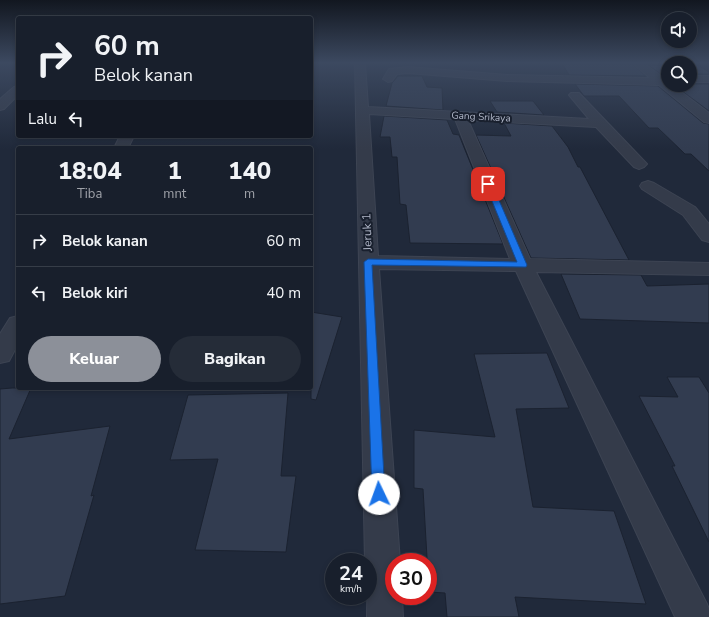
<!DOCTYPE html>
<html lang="id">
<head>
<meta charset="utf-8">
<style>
  :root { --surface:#181f2c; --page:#252c38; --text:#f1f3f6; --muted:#9fa2a9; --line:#363d48; --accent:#8c9099 }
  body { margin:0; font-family:"Nunito Sans",sans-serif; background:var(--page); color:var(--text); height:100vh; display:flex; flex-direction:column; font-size:15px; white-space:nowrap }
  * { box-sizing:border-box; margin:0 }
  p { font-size:13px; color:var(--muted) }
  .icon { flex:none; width:22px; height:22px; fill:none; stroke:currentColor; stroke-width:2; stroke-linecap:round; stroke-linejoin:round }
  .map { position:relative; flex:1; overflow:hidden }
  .drawer { position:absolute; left:16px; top:146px; width:297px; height:244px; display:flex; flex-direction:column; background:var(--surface); border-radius:4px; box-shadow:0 2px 6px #0003,0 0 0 1px var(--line) }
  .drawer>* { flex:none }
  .guide { position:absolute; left:16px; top:16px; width:297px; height:122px; border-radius:4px; box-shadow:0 2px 6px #0003,0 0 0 1px var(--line); background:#181f2c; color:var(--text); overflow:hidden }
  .controls { position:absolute; left:661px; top:12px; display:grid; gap:8px }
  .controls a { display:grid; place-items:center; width:36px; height:36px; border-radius:50%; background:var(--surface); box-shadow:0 2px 6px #0003,0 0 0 1px var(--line); font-size:20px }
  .speed { position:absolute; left:325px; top:553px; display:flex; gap:8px; font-size:20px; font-weight:700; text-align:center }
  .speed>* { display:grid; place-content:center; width:52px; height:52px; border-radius:50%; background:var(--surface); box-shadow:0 2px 6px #0003,0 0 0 1px var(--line); line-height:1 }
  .speed small { font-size:10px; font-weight:400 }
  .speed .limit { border:6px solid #d22; background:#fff; color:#111 }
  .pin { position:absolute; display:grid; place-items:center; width:34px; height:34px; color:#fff; margin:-17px; border-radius:8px; box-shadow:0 2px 6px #0006 }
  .me { position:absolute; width:44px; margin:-22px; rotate:357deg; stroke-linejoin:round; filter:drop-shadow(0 0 3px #0008) }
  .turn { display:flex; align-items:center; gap:14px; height:84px; padding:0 12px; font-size:18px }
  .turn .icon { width:52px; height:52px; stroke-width:2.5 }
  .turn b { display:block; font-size:28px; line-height:34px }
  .then { display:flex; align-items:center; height:38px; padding:0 12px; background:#0003; gap:8px; font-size:15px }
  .eta { display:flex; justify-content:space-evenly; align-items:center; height:68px; text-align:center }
  .eta b { font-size:24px; font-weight:800; line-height:28px }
  .action { display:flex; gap:8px; margin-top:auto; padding:8px 12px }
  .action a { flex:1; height:46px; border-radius:24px; background:var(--accent); color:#fff; font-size:16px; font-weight:800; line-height:46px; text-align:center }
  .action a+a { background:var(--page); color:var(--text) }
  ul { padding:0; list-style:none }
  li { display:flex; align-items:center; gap:12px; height:52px; padding:0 12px; border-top:1px solid var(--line) }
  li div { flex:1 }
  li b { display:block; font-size:15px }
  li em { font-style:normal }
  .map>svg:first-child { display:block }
  .building { fill:#323c50; stroke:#1b2230 }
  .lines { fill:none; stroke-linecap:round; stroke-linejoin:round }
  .minor-casing { stroke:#3d4453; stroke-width:2 }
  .minor { fill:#343b4a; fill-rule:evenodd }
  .route { fill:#1a73e8; stroke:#114b97 }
  .labels { text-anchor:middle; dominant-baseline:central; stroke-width:4; stroke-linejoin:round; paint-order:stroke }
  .far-street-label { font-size:10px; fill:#afb5c6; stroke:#19202e }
  .street-label { font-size:12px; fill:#afb5c6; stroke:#19202e }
</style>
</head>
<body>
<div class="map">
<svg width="709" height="617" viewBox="0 0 709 617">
  <rect width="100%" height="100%" fill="#20293a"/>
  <!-- building -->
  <path class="building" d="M 562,63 L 631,63 L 646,76 L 569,75 Z
    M 648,65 L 668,65 L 668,79 Z
    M 690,65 L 698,65 L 709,72 L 709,74 L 690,74 Z
    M 398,76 L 422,76 L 427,87 L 442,88 L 443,110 L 386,106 L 392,83 Z
    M 575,84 L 658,86 L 703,123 L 709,124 L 709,171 L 691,154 L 685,154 L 658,128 L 649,128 L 619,96 L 584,96 Z
    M 690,84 L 709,84 L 709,111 L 674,85 L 690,85 Z
    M 490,101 L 533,101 L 544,115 L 497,112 Z
    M 384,116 L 447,120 L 453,134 L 459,135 L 503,244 L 410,243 L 406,205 L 400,204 L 397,157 L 392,157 L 390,137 L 380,137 Z
    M 504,123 L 552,126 L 568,147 L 578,167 L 580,167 L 629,260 L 531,258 L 476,135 L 511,136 Z
    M 561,274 L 641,275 L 647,286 L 709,284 L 709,323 L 580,319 Z
    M 311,312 L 342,317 L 316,400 L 311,399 Z
    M 547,353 L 569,408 L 516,409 L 533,507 L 614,511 L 646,604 L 515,597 L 519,617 L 447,617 L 445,593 L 429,592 L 423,489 L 414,488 L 414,430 L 495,437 L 474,354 Z
    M 667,377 L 699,377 L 709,393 L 709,542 L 672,466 L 675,466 L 639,396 L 678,397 Z
    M 12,388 L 31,388 L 9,439 L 110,426 L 91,496 L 94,495 L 65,596 L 0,604 L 0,389 Z
    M 288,393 L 281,476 L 296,476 L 286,552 L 195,550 L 218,459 L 170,460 L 188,395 Z"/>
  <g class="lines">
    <defs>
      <path id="minor" d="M 355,63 L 365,63 L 368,107 L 589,119 L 569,95 L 571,93 L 579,93 L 647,164 L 644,167 L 639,169 L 634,167 L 596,127 L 468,120 L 530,259 L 709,263 L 709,275 L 536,272 L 707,604 L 709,609 L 709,617 L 675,617 L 516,271 L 379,269 L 400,562 L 394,562 L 394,596 L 402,596 L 403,617 L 367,617 L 368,562 L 365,562 ZM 369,114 L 455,119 L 510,259 L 378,256 Z
        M 632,63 L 643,63 L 667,80 L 668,85 L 672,85 L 709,113 L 709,123 L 704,122 L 659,85 L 507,81 L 408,73 L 397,74 L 392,81 L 388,82 L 383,79 L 389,69 L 408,67 L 507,75 L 650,78 Z
        M 690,76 L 709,76 L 709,82 L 690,82 Z
        M 18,86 L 18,95 L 4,109 L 0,110 L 0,99 L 14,87 Z
        M 120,136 L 134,136 L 128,148 L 114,148 Z
        M 648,181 L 654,183 L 695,207 L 709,224 L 709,242 L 702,240 L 683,215 L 642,189 L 640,186 L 642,183 Z
        M 18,316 L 18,344 L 9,361 L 0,363 L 0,334 L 10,318 Z"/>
    </defs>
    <!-- minor casing -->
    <use href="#minor" class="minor-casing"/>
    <!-- minor -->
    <use href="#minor" class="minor"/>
  </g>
  <!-- sky -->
  <linearGradient id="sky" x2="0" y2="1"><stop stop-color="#121720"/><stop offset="0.42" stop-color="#3c4960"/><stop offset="1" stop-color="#3c4960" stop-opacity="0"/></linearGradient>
  <rect width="709" height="149" fill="url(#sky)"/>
  <!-- route -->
  <path class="route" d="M 486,182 L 492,184 L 527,265 L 526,267 L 372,265 L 385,494 L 383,498 L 379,500 L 374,498 L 372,494 L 364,262 L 368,259 L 517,262 L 485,184 Z"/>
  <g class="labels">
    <!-- far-street labels -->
    <g class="far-street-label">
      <text transform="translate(481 117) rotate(3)">Gang Srikaya</text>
    </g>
    <!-- street labels -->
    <g class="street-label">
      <text transform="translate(367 232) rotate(-92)">Jeruk 1</text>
    </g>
  </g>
</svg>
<div class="controls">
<a><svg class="icon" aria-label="sound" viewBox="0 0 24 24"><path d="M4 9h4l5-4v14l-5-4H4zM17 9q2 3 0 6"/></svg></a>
<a><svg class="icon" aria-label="search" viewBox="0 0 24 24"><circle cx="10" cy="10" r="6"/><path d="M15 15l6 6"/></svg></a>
</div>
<div class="speed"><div>24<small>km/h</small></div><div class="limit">30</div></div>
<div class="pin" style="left:488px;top:184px;background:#d93025"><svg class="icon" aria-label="arrive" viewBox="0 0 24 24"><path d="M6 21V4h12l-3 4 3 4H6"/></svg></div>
<svg class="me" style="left:379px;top:494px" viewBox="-20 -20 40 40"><circle r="19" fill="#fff"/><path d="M0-13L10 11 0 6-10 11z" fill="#1a73e8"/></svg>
<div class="guide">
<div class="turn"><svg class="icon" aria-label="right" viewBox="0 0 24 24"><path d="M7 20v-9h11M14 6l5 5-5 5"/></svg><div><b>60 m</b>Belok kanan</div></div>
<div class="then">Lalu<svg class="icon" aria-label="left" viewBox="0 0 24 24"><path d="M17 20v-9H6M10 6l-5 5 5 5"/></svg></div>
</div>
<section class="drawer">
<div class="eta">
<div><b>18:04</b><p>Tiba</p></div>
<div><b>1</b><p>mnt</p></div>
<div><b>140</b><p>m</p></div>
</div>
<ul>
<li><svg class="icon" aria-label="right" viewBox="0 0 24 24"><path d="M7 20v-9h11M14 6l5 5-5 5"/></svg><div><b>Belok kanan</b></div><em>60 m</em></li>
<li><svg class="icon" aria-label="left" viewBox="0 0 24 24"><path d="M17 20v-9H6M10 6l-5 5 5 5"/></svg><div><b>Belok kiri</b></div><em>40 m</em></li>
</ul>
<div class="action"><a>Keluar</a><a>Bagikan</a></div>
</section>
</div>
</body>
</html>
